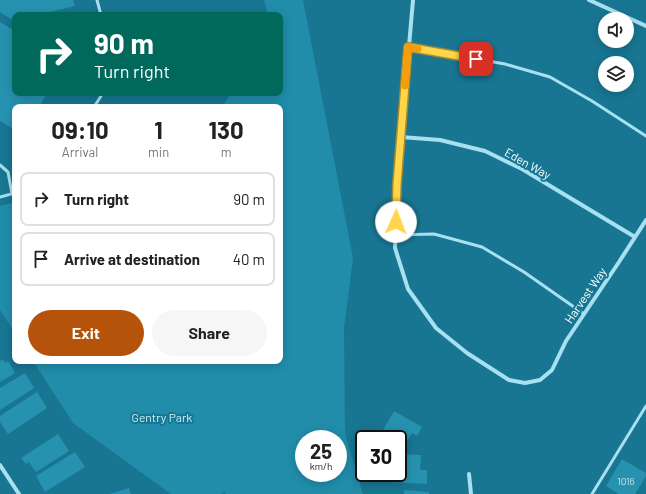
<!DOCTYPE html>
<html lang="en">
<head>
<meta charset="utf-8">
<style>
  :root { --surface:#fff; --page:#f6f6f6; --text:#222; --muted:#767676; --line:#e0e0e0; --accent:#b45309 }
  body { margin:0; font-family:Barlow,sans-serif; background:var(--page); color:var(--text); height:100vh; display:flex; flex-direction:column; font-size:15px; white-space:nowrap }
  * { box-sizing:border-box; margin:0 }
  p { font-size:13px; color:var(--muted) }
  .icon { flex:none; width:22px; height:22px; fill:none; stroke:currentColor; stroke-width:2; stroke-linecap:round; stroke-linejoin:round }
  .map { position:relative; flex:1; overflow:hidden }
  .panel { position:absolute; left:12px; top:104px; width:271px; height:260px; display:flex; flex-direction:column; background:var(--surface); border-radius:8px; box-shadow:0 2px 10px #0003 }
  .panel>* { flex:none }
  .guide { position:absolute; left:12px; top:12px; width:271px; height:84px; border-radius:8px; box-shadow:0 2px 10px #0003; background:#00695c; color:#fff; overflow:hidden }
  .fabs { position:absolute; left:598px; top:12px; display:grid; gap:8px }
  .fabs a { display:grid; place-items:center; width:36px; height:36px; border-radius:50%; background:var(--surface); box-shadow:0 2px 10px #0003; font-size:20px }
  .speed { position:absolute; left:295px; top:430px; display:flex; gap:8px; font-size:20px; font-weight:700; text-align:center }
  .speed>* { display:grid; place-content:center; width:52px; height:52px; border-radius:50%; background:var(--surface); box-shadow:0 2px 10px #0003; line-height:1 }
  .speed small { font-size:10px; font-weight:400 }
  .speed .limit { border:2px solid #111; border-radius:6px; background:#fff; color:#111 }
  .pin { position:absolute; display:grid; place-items:center; width:34px; height:34px; color:#fff; margin:-17px; border-radius:8px; box-shadow:0 2px 6px #0006 }
  .me { position:absolute; width:44px; margin:-22px; rotate:2deg; stroke-linejoin:round; filter:drop-shadow(0 0 3px #0008) }
  .turn { display:flex; align-items:center; gap:14px; height:84px; padding:0 16px; font-size:18px }
  .turn .icon { width:52px; height:52px; stroke-width:2.5 }
  .turn b { display:block; font-size:28px; line-height:34px }
  .eta { display:flex; justify-content:space-evenly; align-items:center; height:68px; text-align:center }
  .eta b { font-size:24px; font-weight:700; line-height:28px }
  .button { display:flex; gap:8px; margin-top:auto; padding:8px 16px }
  .button a { flex:1; height:46px; border-radius:24px; background:var(--accent); color:#fff; font-size:16px; font-weight:700; line-height:46px; text-align:center }
  .button a+a { background:var(--page); color:var(--text) }
  ul { padding:0; list-style:none }
  li { display:flex; align-items:center; gap:12px; height:54px; margin:0 8px 6px; padding:0 8px; border:2px solid var(--line); border-radius:8px }
  li div { flex:1 }
  li b { display:block; font-size:15px }
  li em { font-style:normal }
  .map>svg:first-child { display:block }
  .green { fill:#218dab; fill-rule:evenodd }
  .building { fill:#2792b0 }
  .lines { fill:none; stroke-linecap:round; stroke-linejoin:round }
  .lane { stroke:#a7e0f0; stroke-width:3 }
  .street { stroke:#a7e0f0; stroke-width:4 }
  .route-casing { stroke:#a68a30; stroke-width:10 }
  .route { stroke:#ffd54a; stroke-width:7 }
  .slow { stroke:#f59e0b; stroke-width:7 }
  .labels { text-anchor:middle; dominant-baseline:central; stroke-width:4; stroke-linejoin:round; paint-order:stroke }
  .number-label { font-size:10px; fill:#c9e4eb }
  .street-label { font-size:12px; fill:#fff; stroke:#187692 }
  .park-label { font-size:12px; fill:#cef1fb; stroke:#187692 }
</style>
</head>
<body>
<div class="map">
<svg width="646" height="494" viewBox="0 0 646 494">
  <rect width="100%" height="100%" fill="#187692"/>
  <!-- green -->
  <path class="green" d="M 264,0 L 303,0 L 353,258 L 344,328 L 345,434 L 363,494 L 226,494 L 224,492 L 221,494 L 171,494 L 73,423 L 33,361 L 280,361 L 280,107 L 222,107 L 231,93 L 280,93 L 280,15 L 268,15 ZM 304,439 L 338,439 L 338,473 L 304,473 Z
    M 15,202 L 15,333 L 0,310 L 0,206 Z"/>
  <!-- building -->
  <path class="building" d="M 0,0 L 73,0 L 75,6 L 38,15 L 15,15 L 15,21 L 14,21 L 0,12 Z
    M 0,22 L 15,31 L 15,93 L 47,93 L 39,107 L 15,107 L 15,130 L 0,121 Z
    M 3,359 L 5,363 L 8,361 L 15,373 L 0,382 L 0,361 Z
    M 25,373 L 34,388 L 0,410 L 0,388 Z
    M 37,392 L 47,408 L 8,434 L 0,422 L 0,416 Z
    M 394,411 L 422,427 L 417,436 L 412,433 L 403,448 L 398,445 L 398,439 L 388,439 L 380,435 Z
    M 58,434 L 69,451 L 36,472 L 29,462 L 26,464 L 21,458 Z
    M 75,452 L 85,467 L 45,492 L 36,476 Z
    M 398,454 L 421,455 L 420,470 L 427,470 L 427,484 L 391,482 L 391,473 L 398,473 Z
    M 622,459 L 646,473 L 646,476 L 635,494 L 619,494 L 606,486 Z
    M 129,488 L 131,494 L 110,494 Z
    M 404,490 L 429,492 L 429,494 L 404,494 Z"/>
  <g class="lines">
    <!-- lane -->
    <path class="lane" d="M 97,0 L 101,15
      M 408,47 L 505,64 L 550,77 L 592,101 L 646,136
      M 94,107 L 103,93
      M 0,165 L 8,172 L 12,194
      M 0,197 L 15,193
      M 395,235 L 434,234 L 482,247 L 524,272 L 584,314
      M 592,494 L 646,406"/>
    <!-- street -->
    <path class="street" d="M 413,0 L 397,184 L 395,248 L 408,289 L 436,328 L 467,353 L 509,380 L 525,383 L 540,380 L 552,370 L 566,341 L 619,262 L 646,220
      M 589,0 L 646,26
      M 401,137 L 440,140 L 485,151 L 522,169 L 635,237
      M 0,465 L 19,494
      M 469,474 L 471,494"/>
  </g>
  <g class="lines">
    <defs>
      <path id="route" d="M 396,222 L 397,184 L 408,47 L 476,59"/>
    </defs>
    <!-- route casing -->
    <use href="#route" class="route-casing"/>
    <!-- route -->
    <use href="#route" class="route"/>
    <!-- slow -->
    <path class="slow" d="M 405,86 L 408,47 L 418,49"/>
  </g>
  <g class="labels">
    <!-- number labels -->
    <g class="number-label">
      <text x="626" y="481">1016</text>
    </g>
    <!-- street labels -->
    <g class="street-label">
      <text transform="translate(528 163) rotate(29)">Eden Way</text>
      <text transform="translate(585 295) rotate(-56)">Harvest Way</text>
    </g>
    <!-- park labels -->
    <g class="park-label">
      <text x="162" y="417">Gentry Park</text>
    </g>
  </g>
</svg>
<div class="fabs">
<a><svg class="icon" aria-label="sound" viewBox="0 0 24 24"><path d="M4 9h4l5-4v14l-5-4H4zM17 9q2 3 0 6"/></svg></a>
<a><svg class="icon" aria-label="layers" viewBox="0 0 24 24"><path d="M12 4l9 5-9 5-9-5zM3 14l9 5 9-5"/></svg></a>
</div>
<div class="speed"><div>25<small>km/h</small></div><div class="limit">30</div></div>
<div class="pin" style="left:476px;top:59px;background:#d93025"><svg class="icon" aria-label="arrive" viewBox="0 0 24 24"><path d="M6 21V4h12l-3 4 3 4H6"/></svg></div>
<svg class="me" style="left:396px;top:222px" viewBox="-20 -20 40 40"><circle r="19" fill="#fff"/><path d="M0-13L10 11 0 6-10 11z" fill="#ffd54a"/></svg>
<div class="guide">
<div class="turn"><svg class="icon" aria-label="right" viewBox="0 0 24 24"><path d="M7 20v-9h11M14 6l5 5-5 5"/></svg><div><b>90 m</b>Turn right</div></div>
</div>
<section class="panel">
<div class="eta">
<div><b>09:10</b><p>Arrival</p></div>
<div><b>1</b><p>min</p></div>
<div><b>130</b><p>m</p></div>
</div>
<ul>
<li><svg class="icon" aria-label="right" viewBox="0 0 24 24"><path d="M7 20v-9h11M14 6l5 5-5 5"/></svg><div><b>Turn right</b></div><em>90 m</em></li>
<li><svg class="icon" aria-label="arrive" viewBox="0 0 24 24"><path d="M6 21V4h12l-3 4 3 4H6"/></svg><div><b>Arrive at destination</b></div><em>40 m</em></li>
</ul>
<div class="button"><a>Exit</a><a>Share</a></div>
</section>
</div>
</body>
</html>
